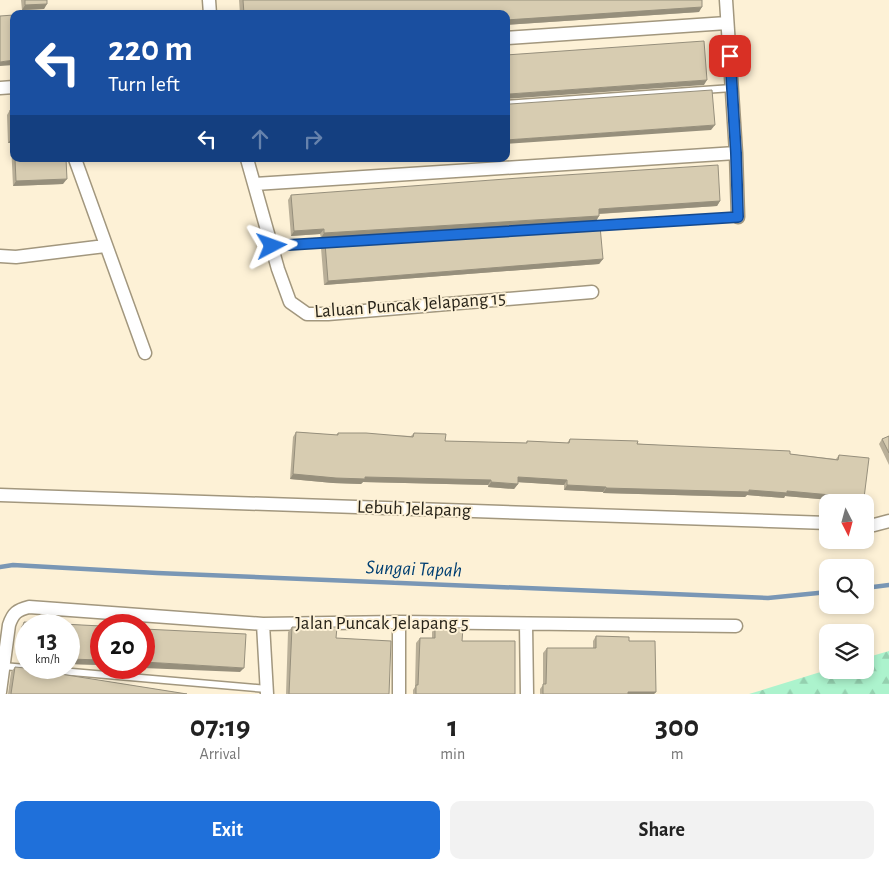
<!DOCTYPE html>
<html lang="en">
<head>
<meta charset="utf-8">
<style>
  :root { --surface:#fff; --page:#f2f2f2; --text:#222; --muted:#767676; --accent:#1f70da }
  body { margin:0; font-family:"Alegreya Sans",sans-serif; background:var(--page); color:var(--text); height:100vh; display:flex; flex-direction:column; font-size:19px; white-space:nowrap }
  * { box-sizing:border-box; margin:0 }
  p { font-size:16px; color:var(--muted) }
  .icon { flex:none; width:28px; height:28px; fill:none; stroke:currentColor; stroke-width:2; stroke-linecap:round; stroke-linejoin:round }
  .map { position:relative; height:694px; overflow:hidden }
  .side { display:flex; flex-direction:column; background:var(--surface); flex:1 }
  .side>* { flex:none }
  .guide { position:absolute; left:10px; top:10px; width:500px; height:152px; border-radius:10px; box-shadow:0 2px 8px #0003; background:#1a4fa0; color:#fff; overflow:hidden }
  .needle { width:32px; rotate:174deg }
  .buttons { position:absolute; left:819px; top:494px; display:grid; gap:10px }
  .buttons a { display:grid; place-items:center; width:55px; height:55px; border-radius:10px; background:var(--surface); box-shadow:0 2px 8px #0003; font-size:25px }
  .speed { position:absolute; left:15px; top:614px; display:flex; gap:10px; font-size:25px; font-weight:700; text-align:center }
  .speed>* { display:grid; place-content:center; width:65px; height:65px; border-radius:50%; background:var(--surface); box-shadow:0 2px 8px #0003; line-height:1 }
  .speed small { font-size:12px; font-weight:400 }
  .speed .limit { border:8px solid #d22; background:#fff; color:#111 }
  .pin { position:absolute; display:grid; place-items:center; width:42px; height:42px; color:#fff; margin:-21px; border-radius:10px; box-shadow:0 2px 8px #0006 }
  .me { position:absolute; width:55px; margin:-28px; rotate:86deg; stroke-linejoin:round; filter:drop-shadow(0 0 4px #0008) }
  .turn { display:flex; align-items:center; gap:18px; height:105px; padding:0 15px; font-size:22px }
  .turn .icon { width:65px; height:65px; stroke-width:2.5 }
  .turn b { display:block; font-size:35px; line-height:42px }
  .lanes { display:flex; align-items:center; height:48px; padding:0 15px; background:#0003; justify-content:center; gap:25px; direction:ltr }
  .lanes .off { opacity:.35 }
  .eta { display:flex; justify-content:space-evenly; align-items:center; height:85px; text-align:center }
  .eta b { font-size:30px; font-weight:600; line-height:35px }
  .primary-button { display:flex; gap:10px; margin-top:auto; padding:10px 15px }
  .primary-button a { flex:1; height:58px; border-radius:10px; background:var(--accent); color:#fff; font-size:20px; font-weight:600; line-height:58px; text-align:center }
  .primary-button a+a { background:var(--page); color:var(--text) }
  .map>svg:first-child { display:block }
  .forest { fill:url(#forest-firs) }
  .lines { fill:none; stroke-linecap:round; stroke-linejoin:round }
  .stream { stroke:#7a97b5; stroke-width:4.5 }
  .service-casing { stroke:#a2977e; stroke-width:9 }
  .minor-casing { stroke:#a2977e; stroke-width:15 }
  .service { stroke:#fff; stroke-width:6 }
  .minor { stroke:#fff; stroke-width:12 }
  .wall { fill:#b9af98 }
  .shaded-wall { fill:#968f7c }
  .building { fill:#d7ccb1; stroke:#968f7c }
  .route-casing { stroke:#14498e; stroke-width:12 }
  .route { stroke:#1f70da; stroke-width:9 }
  .labels { text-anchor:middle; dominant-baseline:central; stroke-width:4; stroke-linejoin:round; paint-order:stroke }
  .street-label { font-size:19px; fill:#272319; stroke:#fdf1d6 }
  .water-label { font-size:20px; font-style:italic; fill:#003f72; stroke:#fdf1d6 }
</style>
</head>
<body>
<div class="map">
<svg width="889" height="694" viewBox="0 0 889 694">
  <defs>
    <pattern id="forest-firs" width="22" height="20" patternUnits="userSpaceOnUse" patternTransform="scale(1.25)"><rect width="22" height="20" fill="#acf3cd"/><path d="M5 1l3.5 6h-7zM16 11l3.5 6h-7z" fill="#94d0af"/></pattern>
  </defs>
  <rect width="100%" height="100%" fill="#fdf1d6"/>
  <!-- forest -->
  <path class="forest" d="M 889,651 L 889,694 L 749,694 L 827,670 L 865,670 L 865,658 Z"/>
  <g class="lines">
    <!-- stream -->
    <path class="stream" d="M 0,567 L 13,565 L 157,573 L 768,598 L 828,592
      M 865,588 L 889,585"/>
    <defs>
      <path id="service" d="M 506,104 L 732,88
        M 272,246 L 738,217
        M 3,666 L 267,689"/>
      <path id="minor" d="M 209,0 L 210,14
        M 726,0 L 736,153 L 738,217
        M 506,38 L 727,23
        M 0,88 L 14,87
        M 75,159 L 145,353
        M 247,159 L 278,269 L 290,302 L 307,314 L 328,314 L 592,292
        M 255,184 L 736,153
        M 0,256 L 16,257 L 105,246
        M 0,495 L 828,523
        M 865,524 L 874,525 L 889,521
        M 399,622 L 399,694
        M 263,624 L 267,694
        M 526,624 L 527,694
        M 0,692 L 9,625 C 13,613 17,610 29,607 L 263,624 L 399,622 L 736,626"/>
    </defs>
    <!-- service casing -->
    <use href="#service" class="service-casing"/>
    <!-- minor casing -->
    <use href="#minor" class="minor-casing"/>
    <!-- service -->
    <use href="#service" class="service"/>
    <!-- minor -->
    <use href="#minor" class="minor"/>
  </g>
  <!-- wall -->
  <path class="wall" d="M 21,0 L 47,0 L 44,9 L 22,10 Z
    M 239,0 L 702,0 L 699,12 L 506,25 L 506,14 L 240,14 Z
    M 10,110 L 14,110 L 14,159 L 66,159 L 63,184 L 13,186 L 11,143 L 8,143 L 7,115 Z
    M 291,195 L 720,201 L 717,206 L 599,214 L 599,216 L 596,221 L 321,238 L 320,234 L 291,236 L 288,200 Z
    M 325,243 L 603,259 L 599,264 L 324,285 L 321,248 Z
    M 296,432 L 336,435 L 338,433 L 411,436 L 414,433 L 445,441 L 526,443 L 527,441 L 567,443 L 570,439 L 790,454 L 836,459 L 839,455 L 861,502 L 853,502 L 785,496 L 784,498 L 747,495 L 745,497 L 603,493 L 603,492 L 564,490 L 564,485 L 518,482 L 518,484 L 514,489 L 488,487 L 488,485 L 363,482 L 361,484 L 333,483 L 290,479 L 293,437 Z
    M 889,436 L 889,465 L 879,444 L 882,439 Z
    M 24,622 L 101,626 L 101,665 L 69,664 L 69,625 L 26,625 L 26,663 L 19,662 L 21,627 Z
    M 292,627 L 336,638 L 389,694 L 286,694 L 288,632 Z
    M 435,627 L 462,641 L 515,694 L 413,694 L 413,690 L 415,687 L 416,643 L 420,638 L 432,638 L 432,632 Z
    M 596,636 L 629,641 L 656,692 L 654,694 L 540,694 L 540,689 L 543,685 L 543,653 L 547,648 L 593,648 L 593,641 Z
    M 15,667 L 35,670 L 187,694 L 8,694 L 11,672 Z"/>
  <!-- shaded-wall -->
  <path class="shaded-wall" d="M 47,4 L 44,9 L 22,10 L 25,5 Z
    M 702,7 L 699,12 L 506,25 L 506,20 Z
    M 14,60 L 14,65 L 0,66 L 0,62 Z
    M 707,80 L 704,85 L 506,99 L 506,96 L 509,94 Z
    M 715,125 L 711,130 L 506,144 L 506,140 Z
    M 12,138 L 14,138 L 14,140 L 11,143 L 8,143 Z
    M 277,159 L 304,159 L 275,161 Z
    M 67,179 L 63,184 L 13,186 L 16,181 Z
    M 720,201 L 717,206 L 595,214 L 599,209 Z
    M 599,216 L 596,221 L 321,238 L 324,233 Z
    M 324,229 L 320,234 L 291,236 L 294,231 Z
    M 603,259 L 599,264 L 324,285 L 328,281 Z
    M 293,474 L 365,477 L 491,480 L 488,485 L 363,482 L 361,484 L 333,483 L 290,479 Z
    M 518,477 L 567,480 L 564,485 L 515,482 Z
    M 491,482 L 518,484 L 514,489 L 488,487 Z
    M 567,485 L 606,487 L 603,492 L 564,490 Z
    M 606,488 L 787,491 L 864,498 L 861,502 L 853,502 L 785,496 L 784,498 L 747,495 L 745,497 L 603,493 Z
    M 22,657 L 26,658 L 26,663 L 19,662 Z
    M 69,659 L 101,660 L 101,665 L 69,664 Z
    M 144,662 L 244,668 L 240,672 L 143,668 Z
    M 628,692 L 656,692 L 654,694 L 627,694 Z"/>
  <!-- building -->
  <path class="building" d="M 25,0 L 47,0 L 47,4 L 25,5 Z
    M 243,0 L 702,0 L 702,7 L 506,20 L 506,14 L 244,14 Z
    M 14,15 L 14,60 L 0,62 L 0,16 Z
    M 704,41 L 707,80 L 509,94 L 506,96 L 506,55 Z
    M 712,90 L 715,125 L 506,140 L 506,101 L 510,104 Z
    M 10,110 L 14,110 L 14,138 L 12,138 Z
    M 15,159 L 66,159 L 67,179 L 16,181 Z
    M 718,165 L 720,201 L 599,209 L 599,216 L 324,233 L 324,229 L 294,231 L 291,195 L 519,178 Z
    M 600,226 L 603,259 L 328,281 L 325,243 Z
    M 296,432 L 338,435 L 338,433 L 366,433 L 413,437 L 414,433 L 446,434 L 445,441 L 527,443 L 527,441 L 569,443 L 570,439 L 638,441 L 637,444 L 790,451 L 790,454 L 838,460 L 839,455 L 869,458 L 864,498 L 787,491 L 787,493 L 749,490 L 749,492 L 606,488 L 606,487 L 567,485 L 567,480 L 518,477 L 518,484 L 491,482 L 491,480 L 365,477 L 365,479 L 336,478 L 293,474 Z
    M 889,436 L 889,453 L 882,439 Z
    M 24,622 L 101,626 L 101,660 L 69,659 L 69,625 L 26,625 L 26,658 L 22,657 Z
    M 292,627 L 337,627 L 336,638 L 391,641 L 389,694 L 289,694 Z
    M 435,627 L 463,628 L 462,641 L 515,641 L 515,694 L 416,694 L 416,685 L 418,685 L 420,638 L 435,638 Z
    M 144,629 L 246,634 L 244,668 L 144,662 Z
    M 596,636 L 629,637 L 629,641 L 655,641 L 656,692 L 628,692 L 628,694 L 543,694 L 543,684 L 546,684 L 547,648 L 596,648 Z
    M 15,667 L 35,669 L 35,670 L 187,694 L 11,694 Z"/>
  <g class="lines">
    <defs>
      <path id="route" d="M 272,246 L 738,217 L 736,153 L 730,56"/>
    </defs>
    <!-- route casing -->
    <use href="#route" class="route-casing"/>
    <!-- route -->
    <use href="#route" class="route"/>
  </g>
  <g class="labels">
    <!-- street labels -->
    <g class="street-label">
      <text transform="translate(410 305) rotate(-4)">Laluan Puncak Jelapang 15</text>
      <text transform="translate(414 509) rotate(2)">Lebuh Jelapang</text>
      <text x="382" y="623">Jalan Puncak Jelapang 5</text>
    </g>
    <!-- water labels -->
    <g class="water-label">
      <text transform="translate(414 569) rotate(2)">Sungai Tapah</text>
    </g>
  </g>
</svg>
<div class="buttons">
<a><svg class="needle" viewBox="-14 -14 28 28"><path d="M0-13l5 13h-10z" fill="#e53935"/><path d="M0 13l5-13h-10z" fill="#767676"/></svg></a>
<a><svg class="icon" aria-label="search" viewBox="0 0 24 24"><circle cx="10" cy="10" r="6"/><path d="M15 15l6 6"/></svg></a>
<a><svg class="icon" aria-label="layers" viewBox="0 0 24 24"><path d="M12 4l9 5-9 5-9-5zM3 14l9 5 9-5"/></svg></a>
</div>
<div class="speed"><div>13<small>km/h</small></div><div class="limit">20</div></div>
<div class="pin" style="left:730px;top:56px;background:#d93025"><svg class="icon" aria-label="arrive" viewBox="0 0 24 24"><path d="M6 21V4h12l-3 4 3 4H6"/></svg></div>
<svg class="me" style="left:272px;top:246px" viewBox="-20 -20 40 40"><path d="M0-17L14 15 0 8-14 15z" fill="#1f70da" stroke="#fff" stroke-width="4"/></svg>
<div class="guide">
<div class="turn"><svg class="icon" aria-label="left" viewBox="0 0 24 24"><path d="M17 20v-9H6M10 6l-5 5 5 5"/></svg><div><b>220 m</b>Turn left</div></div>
<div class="lanes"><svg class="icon" aria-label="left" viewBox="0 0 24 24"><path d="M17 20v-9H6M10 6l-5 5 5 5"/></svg><svg class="icon off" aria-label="ahead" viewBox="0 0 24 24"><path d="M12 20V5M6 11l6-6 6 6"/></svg><svg class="icon off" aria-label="right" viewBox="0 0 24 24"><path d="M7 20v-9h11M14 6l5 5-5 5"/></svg></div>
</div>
</div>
<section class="side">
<div class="eta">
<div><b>07:19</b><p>Arrival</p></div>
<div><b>1</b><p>min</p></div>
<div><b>300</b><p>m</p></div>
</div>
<div class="primary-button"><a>Exit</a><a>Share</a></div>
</section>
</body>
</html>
